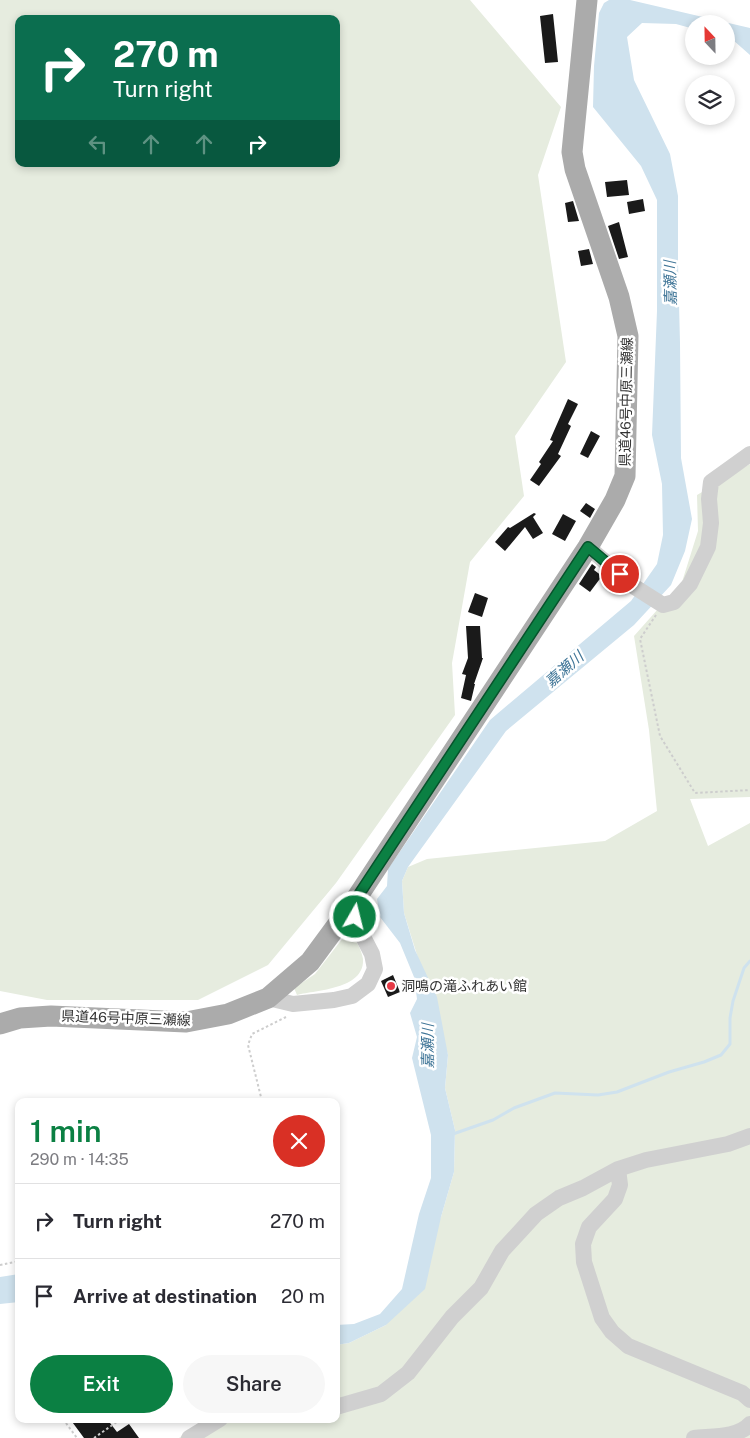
<!DOCTYPE html>
<html lang="en">
<head>
<meta charset="utf-8">
<style>
  :root { --surface:#fff; --page:#f7f7f7; --text:#2b2b33; --muted:#7c7c81; --line:#e1e1e2; --accent:#0b8043 }
  body { margin:0; font-family:"Public Sans","Noto Sans JP",sans-serif; background:var(--page); color:var(--text); height:100vh; display:flex; flex-direction:column; font-size:19px; white-space:nowrap }
  * { box-sizing:border-box; margin:0 }
  p { font-size:16px; color:var(--muted) }
  .icon { flex:none; width:28px; height:28px; fill:none; stroke:currentColor; stroke-width:2; stroke-linecap:round; stroke-linejoin:round }
  .map { position:relative; flex:1; overflow:hidden }
  .panel { position:absolute; left:15px; top:1098px; width:325px; height:325px; display:flex; flex-direction:column; background:var(--surface); border-radius:10px; box-shadow:0 2px 8px #0003 }
  .panel>* { flex:none }
  .top-card { position:absolute; left:15px; top:15px; width:325px; height:152px; border-radius:10px; box-shadow:0 2px 8px #0003; background:#0b6e4f; color:#fff; overflow:hidden }
  .needle { width:32px; rotate:338deg }
  .buttons { position:absolute; left:685px; top:15px; display:grid; gap:10px }
  .buttons a { display:grid; place-items:center; width:50px; height:50px; border-radius:50%; background:var(--surface); box-shadow:0 2px 8px #0003; font-size:25px }
  .pin { position:absolute; display:grid; place-items:center; width:42px; height:42px; color:#fff; margin:-21px; border:2px solid #fff; border-radius:50%; box-shadow:0 1px 5px #0007 }
  .me { position:absolute; width:55px; margin:-28px; rotate:8deg; stroke-linejoin:round; filter:drop-shadow(0 0 4px #0008) }
  .turn { display:flex; align-items:center; gap:18px; height:105px; padding:0 15px; font-size:22px }
  .turn .icon { width:65px; height:65px; stroke-width:2.5 }
  .turn b { display:block; font-size:35px; line-height:42px }
  .lanes { display:flex; align-items:center; height:48px; padding:0 15px; background:#0003; justify-content:center; gap:25px; direction:ltr }
  .lanes .off { opacity:.35 }
  .round { display:grid; place-items:center; flex:none; width:52px; height:52px; border-radius:26px; background:var(--page) }
  .overview { display:flex; align-items:center; justify-content:space-between; height:85px; padding:0 15px }
  h1 { font-size:30px; font-weight:600; line-height:38px; color:var(--accent) }
  .primary-button { display:flex; gap:10px; margin-top:auto; padding:10px 15px }
  .primary-button a { flex:1; height:58px; border-radius:30px; background:var(--accent); color:#fff; font-size:20px; font-weight:600; line-height:58px; text-align:center }
  .primary-button a+a { background:var(--page); color:var(--text) }
  ul { padding:0; list-style:none }
  li { display:flex; align-items:center; gap:15px; height:75px; padding:0 15px; border-top:1px solid var(--line) }
  li div { flex:1 }
  li b { display:block; font-size:19px }
  li em { font-style:normal }
  .map>svg:first-child { display:block }
  .green { fill:#e6ecdf; fill-rule:evenodd }
  .water { fill:#cfe2ee }
  .lines { fill:none; stroke-linecap:round; stroke-linejoin:round }
  .stream { stroke:#cfe2ee; stroke-width:3 }
  .building { fill:#1a1a1a }
  .path { stroke:#cdcdcd; stroke-width:2; stroke-dasharray:2.5 2.5; stroke-linecap:butt }
  .minor { stroke:#d0d0d0; stroke-width:16 }
  .major { stroke:#ababab; stroke-width:21 }
  .route-casing { stroke:#07532c; stroke-width:12 }
  .route { stroke:#0b8043; stroke-width:9 }
  .poi-dot { fill:#e63946; stroke:#fff; stroke-width:2 }
  .labels { text-anchor:middle; dominant-baseline:central; stroke-width:5; stroke-linejoin:round; paint-order:stroke }
  .street-label { font-size:14px; fill:#333; stroke:#fff }
  .poi-label { font-size:14px; fill:#333; stroke:#fff; text-anchor:start }
  .water-label { font-size:15px; font-style:italic; fill:#3f7597; stroke:#fff }
</style>
</head>
<body>
<div class="map">
<svg width="750" height="1438" viewBox="0 0 750 1438">
  <rect width="100%" height="100%" fill="#fff"/>
  <!-- green -->
  <path class="green" d="M 0,0 L 470,0 L 561,107 L 538,175 L 566,362 L 515,436 L 524,496 L 470,562 L 452,663 L 455,715 L 336,883 L 268,965 L 198,1000 L 47,1000 L 0,991 ZM 19,19 L 336,19 L 336,164 L 19,164 Z
    M 750,464 L 750,797 L 690,799 L 708,846 L 750,823 L 750,1438 L 179,1438 L 204,1419 L 228,1423 L 243,1419 L 336,1419 L 336,1345 L 349,1343 L 386,1325 L 441,1217 L 454,1172 L 455,1130 L 445,1088 L 448,1055 L 404,913 L 402,881 L 408,867 L 427,859 L 605,841 L 657,811 L 649,730 L 634,636 L 682,582 L 698,531 L 697,495 Z
    M 352,933 C 356,941 362,951 363,959 C 365,989 318,990 297,995 L 294,988 L 315,974 L 346,934 Z"/>
  <!-- water -->
  <path class="water" d="M 609,0 L 630,0 L 750,28 L 750,55 L 733,40 L 726,38 L 726,24 L 694,24 L 694,29 L 676,24 L 642,23 L 627,37 L 634,80 L 670,154 L 678,196 L 678,263 L 680,343 L 681,458 L 692,519 L 685,551 L 671,585 L 634,625 L 506,731 L 408,867 L 402,881 L 404,913 L 415,950 L 437,997 L 448,1055 L 445,1088 L 455,1130 L 454,1172 L 441,1217 L 425,1289 L 386,1325 L 349,1343 L 336,1345 L 336,1325 L 354,1324 L 380,1314 L 402,1289 L 419,1214 L 431,1178 L 431,1135 L 412,1058 L 417,1037 L 410,1013 L 417,999 L 414,977 L 400,943 L 380,917 L 377,899 L 387,886 L 388,869 L 490,720 L 631,601 L 657,564 L 663,535 L 662,484 L 652,435 L 657,311 L 657,200 L 641,166 L 593,107 L 594,66 L 599,13 L 604,3 Z
    M 19,1274 L 19,1302 L 0,1304 L 0,1277 Z"/>
  <g class="lines">
    <!-- stream -->
    <path class="stream" d="M 453,1134 L 493,1120 L 514,1108 L 555,1093 L 598,1095 L 617,1092 L 669,1072 L 704,1062 L 721,1055 L 730,1044 L 730,1018 L 733,1001 L 744,968 L 750,961"/>
  </g>
  <!-- building -->
  <path class="building" d="M 553,14 L 558,62 L 545,63 L 540,16 Z
    M 627,180 L 629,195 L 607,197 L 605,182 Z
    M 643,199 L 645,211 L 629,214 L 627,202 Z
    M 573,201 L 579,221 L 568,222 L 565,203 Z
    M 619,222 L 628,257 L 619,259 L 608,226 Z
    M 589,249 L 593,264 L 581,266 L 578,251 Z
    M 568,399 L 578,404 L 568,424 L 571,426 L 558,454 L 561,456 L 539,486 L 530,480 L 541,464 L 539,462 L 553,441 L 550,440 Z
    M 591,431 L 600,436 L 588,458 L 580,454 Z
    M 586,503 L 595,509 L 590,518 L 580,511 Z
    M 534,513 L 536,514 L 533,517 L 543,533 L 533,539 L 525,527 L 505,551 L 495,542 L 508,527 L 510,528 Z
    M 563,514 L 576,521 L 565,541 L 552,534 Z
    M 592,564 L 596,567 L 594,570 L 602,576 L 590,592 L 579,584 Z
    M 475,593 L 488,598 L 482,617 L 468,612 Z
    M 466,626 L 480,626 L 482,658 L 483,658 L 474,684 L 475,684 L 471,701 L 461,698 L 466,675 L 462,674 L 468,658 Z
    M 393,975 L 400,992 L 388,997 L 381,981 Z
    M 70,1419 L 107,1419 L 117,1432 L 129,1424 L 139,1438 L 84,1438 Z"/>
  <g class="lines">
    <!-- path -->
    <path class="path" d="M 656,615 L 640,639 L 660,736 L 695,793 L 750,790
      M 262,1101 L 248,1045 L 252,1034 L 286,1017
      M 0,1265 L 19,1261
      M 16,1350 L 19,1355
      M 63,1419 L 77,1438
      M 94,1438 L 121,1419"/>
    <!-- minor -->
    <path class="minor" d="M 588,547 L 633,586 L 663,605 L 674,602 L 690,584 L 708,547 L 711,523 L 709,499 L 711,482 L 750,454
      M 268,998 L 293,1004 L 334,1000 L 352,996 L 368,984 L 375,969 L 372,954 L 359,929 L 352,905
      M 618,1169 L 620,1185 L 615,1199 L 589,1227 L 583,1244 L 584,1262 L 602,1318 L 612,1332 L 628,1346 L 742,1393 L 750,1400
      M 336,1407 L 381,1394 L 408,1373 L 452,1317 L 481,1288 L 502,1251 L 536,1214 L 559,1198 L 583,1188 L 618,1169 L 646,1160 L 728,1144 L 750,1136
      M 189,1438 L 220,1419
      M 694,1438 C 710,1436 738,1438 750,1424"/>
    <!-- major -->
    <path class="major" d="M 0,1024 L 20,1018 L 51,1016 L 186,1022 L 228,1014 L 268,998 L 310,962 L 352,905 L 588,547 L 615,500 L 625,476 L 628,336 L 619,297 L 575,169 L 572,152 L 587,0"/>
  </g>
  <g class="lines">
    <defs>
      <path id="route" d="M 355,917 L 352,905 L 588,547 L 620,574"/>
    </defs>
    <!-- route casing -->
    <use href="#route" class="route-casing"/>
    <!-- route -->
    <use href="#route" class="route"/>
  </g>
  <!-- markers -->
  <circle class="poi-dot" cx="391" cy="986" r="5"/>
  <g class="labels">
    <!-- street labels -->
    <g class="street-label">
      <text transform="translate(626 402) rotate(-89)">県道46号中原三瀬線</text>
      <text transform="translate(126 1018) rotate(2)">県道46号中原三瀬線</text>
    </g>
    <!-- poi labels -->
    <g class="poi-label">
      <text x="401" y="986">洞鳴の滝ふれあい館</text>
    </g>
    <!-- water labels -->
    <g class="water-label">
      <text transform="translate(670 283) rotate(-91)">嘉瀬川</text>
      <text transform="translate(564 669) rotate(-41)">嘉瀬川</text>
      <text transform="translate(427 1046) rotate(-90)">嘉瀬川</text>
    </g>
  </g>
</svg>
<div class="buttons">
<a><svg class="needle" viewBox="-14 -14 28 28"><path d="M0-13l5 13h-10z" fill="#e53935"/><path d="M0 13l5-13h-10z" fill="#7c7c81"/></svg></a>
<a><svg class="icon" aria-label="layers" viewBox="0 0 24 24"><path d="M12 4l9 5-9 5-9-5zM3 14l9 5 9-5"/></svg></a>
</div>
<div class="pin" style="left:620px;top:574px;background:#d93025"><svg class="icon" aria-label="arrive" viewBox="0 0 24 24"><path d="M6 21V4h12l-3 4 3 4H6"/></svg></div>
<svg class="me" style="left:355px;top:917px" viewBox="-20 -20 40 40"><circle r="17" fill="#0b8043" stroke="#fff" stroke-width="3"/><path d="M0-11L8 9 0 5-8 9z" fill="#fff"/></svg>
<div class="top-card">
<div class="turn"><svg class="icon" aria-label="right" viewBox="0 0 24 24"><path d="M7 20v-9h11M14 6l5 5-5 5"/></svg><div><b>270 m</b>Turn right</div></div>
<div class="lanes"><svg class="icon off" aria-label="left" viewBox="0 0 24 24"><path d="M17 20v-9H6M10 6l-5 5 5 5"/></svg><svg class="icon off" aria-label="ahead" viewBox="0 0 24 24"><path d="M12 20V5M6 11l6-6 6 6"/></svg><svg class="icon off" aria-label="ahead" viewBox="0 0 24 24"><path d="M12 20V5M6 11l6-6 6 6"/></svg><svg class="icon" aria-label="right" viewBox="0 0 24 24"><path d="M7 20v-9h11M14 6l5 5-5 5"/></svg></div>
</div>
<section class="panel">
<div class="overview"><div><h1>1 min</h1><p>290 m · 14:35</p></div><a class="round" style="background:#d93025;color:#fff"><svg class="icon" aria-label="close" viewBox="0 0 24 24"><path d="M6 6l12 12M18 6L6 18"/></svg></a></div>
<ul>
<li><svg class="icon" aria-label="right" viewBox="0 0 24 24"><path d="M7 20v-9h11M14 6l5 5-5 5"/></svg><div><b>Turn right</b></div><em>270 m</em></li>
<li><svg class="icon" aria-label="arrive" viewBox="0 0 24 24"><path d="M6 21V4h12l-3 4 3 4H6"/></svg><div><b>Arrive at destination</b></div><em>20 m</em></li>
</ul>
<div class="primary-button"><a>Exit</a><a>Share</a></div>
</section>
</div>
</body>
</html>
